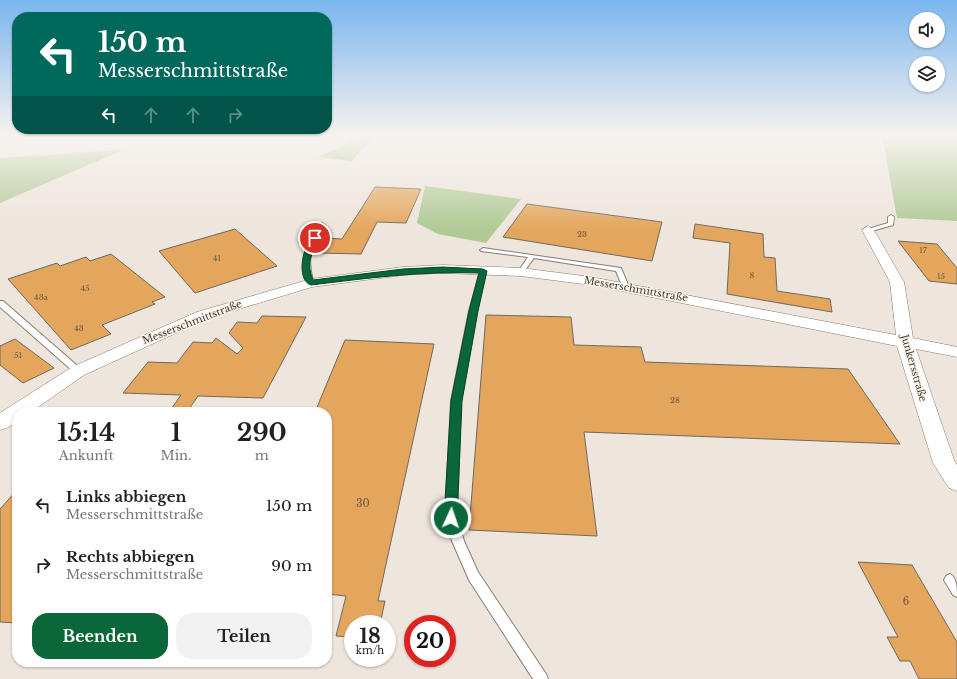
<!DOCTYPE html>
<html lang="de">
<head>
<meta charset="utf-8">
<style>
  :root { --surface:#fff; --page:#f2f2f2; --text:#222; --muted:#767676; --accent:#0a673a }
  body { margin:0; font-family:"Libre Baskerville",serif; background:var(--page); color:var(--text); height:100vh; display:flex; flex-direction:column; font-size:15px; white-space:nowrap }
  * { box-sizing:border-box; margin:0 }
  p { font-size:13px; color:var(--muted) }
  .icon { flex:none; width:22px; height:22px; fill:none; stroke:currentColor; stroke-width:2; stroke-linecap:round; stroke-linejoin:round }
  .map { position:relative; flex:1; overflow:hidden }
  .side { position:absolute; left:12px; top:407px; width:320px; height:260px; display:flex; flex-direction:column; background:var(--surface); border-radius:16px; box-shadow:0 1px 3px #0004 }
  .side>* { flex:none }
  .hud { position:absolute; left:12px; top:12px; width:320px; height:122px; border-radius:16px; box-shadow:0 1px 3px #0004; background:#00695c; color:#fff; overflow:hidden }
  .controls { position:absolute; left:909px; top:12px; display:grid; gap:8px }
  .controls a { display:grid; place-items:center; width:36px; height:36px; border-radius:50%; background:var(--surface); box-shadow:0 1px 3px #0004; font-size:20px }
  .speed { position:absolute; left:344px; top:615px; display:flex; gap:8px; font-size:20px; font-weight:700; text-align:center }
  .speed>* { display:grid; place-content:center; width:52px; height:52px; border-radius:50%; background:var(--surface); box-shadow:0 1px 3px #0004; line-height:1 }
  .speed small { font-size:10px; font-weight:400 }
  .speed .limit { border:6px solid #d22; background:#fff; color:#111 }
  .pin { position:absolute; display:grid; place-items:center; width:34px; height:34px; color:#fff; margin:-17px; border:2px solid #fff; border-radius:50%; box-shadow:0 1px 4px #0007 }
  .me { position:absolute; width:44px; margin:-22px; rotate:3deg; stroke-linejoin:round; filter:drop-shadow(0 0 3px #0008) }
  .turn { display:flex; align-items:center; gap:14px; height:84px; padding:0 20px; font-size:18px }
  .turn .icon { width:52px; height:52px; stroke-width:2.5 }
  .turn b { display:block; font-size:28px; line-height:34px }
  .lanes { display:flex; align-items:center; height:38px; padding:0 20px; background:#0003; justify-content:center; gap:20px; direction:ltr }
  .lanes .off { opacity:.35 }
  .eta { display:flex; justify-content:space-evenly; align-items:center; height:68px; text-align:center }
  .eta b { font-size:24px; font-weight:700; line-height:28px }
  .primary-button { display:flex; gap:8px; margin-top:auto; padding:8px 20px }
  .primary-button a { flex:1; height:46px; border-radius:16px; background:var(--accent); color:#fff; font-size:16px; font-weight:700; line-height:46px; text-align:center }
  .primary-button a+a { background:var(--page); color:var(--text) }
  ul { padding:0; list-style:none }
  li { display:flex; align-items:center; gap:12px; height:60px; padding:0 20px }
  li div { flex:1 }
  li b { display:block; font-size:15px }
  li em { font-style:normal }
  .map>svg:first-child { display:block }
  .green { fill:#b0c995 }
  .building { fill:#e4a65c; stroke:#706860 }
  .lines { fill:none; stroke-linecap:round; stroke-linejoin:round }
  .lane-casing { stroke:#857e75; stroke-width:2 }
  .street-casing { stroke:#857e75; stroke-width:1 }
  .lane { fill:#fff; fill-rule:evenodd }
  .street { fill:#fff; fill-rule:evenodd }
  .route { fill:#0a673a; stroke:#064326 }
  .labels { text-anchor:middle; dominant-baseline:central; stroke-width:3; stroke-linejoin:round; paint-order:stroke }
  .number-label { font-size:8px; fill:#685641 }
  .street-label { font-size:10px; fill:#3f3c38; stroke:#fbf3e9 }
  .near-number-label { font-size:10px; fill:#685641 }
</style>
</head>
<body>
<div class="map">
<svg width="957" height="679" viewBox="0 0 957 679">
  <rect width="100%" height="100%" fill="#eee5dc"/>
  <!-- green -->
  <path class="green" d="M 366,135 L 375,135 L 352,161 L 318,157 Z
    M 882,135 L 957,135 L 957,221 L 897,218 Z
    M 123,150 L 0,203 L 0,158 Z
    M 425,186 L 521,199 L 486,243 L 438,234 L 417,223 Z"/>
  <!-- building -->
  <path class="building" d="M 375,187 L 421,189 L 406,223 L 377,222 L 361,254 L 317,253 L 325,238 L 342,239 Z
    M 527,204 L 662,222 L 652,261 L 503,237 Z
    M 695,224 L 763,234 L 764,257 L 775,258 L 777,291 L 830,299 L 832,312 L 727,294 L 730,243 L 693,238 Z
    M 235,229 L 277,266 L 195,293 L 159,251 Z
    M 898,241 L 937,244 L 957,268 L 957,284 L 929,281 Z
    M 111,254 L 165,297 L 152,302 L 155,304 L 102,325 L 111,334 L 71,350 L 8,279 L 57,263 L 60,266 L 86,257 L 90,261 Z
    M 486,315 L 571,317 L 574,345 L 641,347 L 645,362 L 848,369 L 900,444 L 584,432 L 597,536 L 469,530 Z
    M 262,316 L 306,317 L 263,398 L 198,396 L 187,412 L 169,412 L 181,395 L 123,393 L 148,362 L 177,363 L 193,342 L 212,343 L 216,338 L 237,354 L 243,348 L 229,333 L 237,322 L 257,323 Z
    M 15,339 L 54,368 L 23,383 L 0,365 L 0,346 Z
    M 345,340 L 434,344 L 378,601 L 385,601 L 380,624 L 353,624 L 353,637 L 336,636 L 346,596 L 327,594 L 327,412 L 315,412 Z
    M 17,490 L 17,623 L 0,622 L 0,509 Z
    M 858,562 L 912,565 L 957,642 L 957,679 L 919,679 L 910,661 L 900,661 L 887,637 L 898,637 Z"/>
  <g class="lines">
    <defs>
      <path id="lane" d="M 891,215 L 894,217 L 893,225 L 868,232 L 865,230 L 888,223 L 888,217 Z
        M 322,223 L 325,225 C 313,248 305,256 314,283 L 311,285 L 308,283 C 299,256 307,248 319,225 Z
        M 483,248 L 621,268 L 629,287 L 627,288 L 623,288 L 616,271 L 534,258 L 523,273 L 519,273 L 518,272 L 528,257 L 481,251 L 480,250 Z
        M 483,269 L 486,271 L 477,311 L 461,401 L 457,518 L 464,541 L 478,572 L 546,674 L 548,679 L 533,679 L 469,580 L 452,541 L 445,518 L 451,401 L 469,311 L 480,271 Z
        M 0,301 L 3,301 L 81,369 L 82,371 L 81,373 L 75,373 L 0,307 Z
        M 950,574 C 957,578 957,588 957,597 L 953,595 L 944,580 L 946,576 Z"/>
      <path id="street" d="M 868,226 L 874,230 L 904,282 L 913,338 L 957,347 L 957,357 L 916,349 L 954,460 L 957,465 L 957,491 L 949,488 L 933,463 L 897,346 L 591,285 L 521,276 L 443,273 L 403,275 L 312,287 L 209,318 L 84,375 L 31,412 L 17,412 L 17,421 L 7,428 L 0,430 L 0,413 L 72,367 L 197,312 L 311,279 L 403,267 L 443,265 L 521,268 L 591,277 L 896,335 L 890,282 L 862,230 Z"/>
    </defs>
    <!-- lane casing -->
    <use href="#lane" class="lane-casing"/>
    <!-- street casing -->
    <use href="#street" class="street-casing"/>
    <!-- lane -->
    <use href="#lane" class="lane"/>
    <!-- street -->
    <use href="#street" class="street"/>
  </g>
  <!-- sky -->
  <linearGradient id="sky" x2="0" y2="1"><stop stop-color="#7ab6ef"/><stop offset="0.59" stop-color="#f7f3ef"/><stop offset="1" stop-color="#f7f3ef" stop-opacity="0"/></linearGradient>
  <rect width="957" height="230" fill="url(#sky)"/>
  <!-- route -->
  <path class="route" d="M 315,236 L 319,238 C 311,256 306,262 313,280 L 403,269 L 443,267 L 483,269 L 487,271 L 478,311 L 462,401 L 457,518 L 455,522 L 451,523 L 446,522 L 444,518 L 451,401 L 469,311 L 479,273 C 420,271 369,278 311,285 C 295,280 303,241 315,236 Z"/>
  <g class="labels">
    <!-- number labels -->
    <g class="number-label">
      <text x="582" y="234">23</text>
      <text x="923" y="250">17</text>
      <text x="217" y="258">41</text>
      <text x="752" y="275">8</text>
      <text x="941" y="276">15</text>
      <text x="85" y="288">45</text>
      <text x="41" y="297">43a</text>
      <text x="79" y="328">43</text>
      <text x="18" y="355">51</text>
      <text x="675" y="400">28</text>
    </g>
    <!-- street labels -->
    <g class="street-label">
      <text transform="translate(636 289) rotate(10)">Messerschmittstraße</text>
      <text transform="translate(192 322) rotate(-21)">Messerschmittstraße</text>
      <text transform="translate(914 368) rotate(74)">Junkersstraße</text>
    </g>
    <!-- near-number labels -->
    <g class="near-number-label">
      <text x="363" y="503">30</text>
      <text x="906" y="601">6</text>
    </g>
  </g>
</svg>
<div class="controls">
<a><svg class="icon" aria-label="sound" viewBox="0 0 24 24"><path d="M4 9h4l5-4v14l-5-4H4zM17 9q2 3 0 6"/></svg></a>
<a><svg class="icon" aria-label="layers" viewBox="0 0 24 24"><path d="M12 4l9 5-9 5-9-5zM3 14l9 5 9-5"/></svg></a>
</div>
<div class="speed"><div>18<small>km/h</small></div><div class="limit">20</div></div>
<div class="pin" style="left:315px;top:238px;background:#d93025"><svg class="icon" aria-label="arrive" viewBox="0 0 24 24"><path d="M6 21V4h12l-3 4 3 4H6"/></svg></div>
<svg class="me" style="left:451px;top:518px" viewBox="-20 -20 40 40"><circle r="17" fill="#0a673a" stroke="#fff" stroke-width="3"/><path d="M0-11L8 9 0 5-8 9z" fill="#fff"/></svg>
<div class="hud">
<div class="turn"><svg class="icon" aria-label="left" viewBox="0 0 24 24"><path d="M17 20v-9H6M10 6l-5 5 5 5"/></svg><div><b>150 m</b>Messerschmittstraße</div></div>
<div class="lanes"><svg class="icon" aria-label="left" viewBox="0 0 24 24"><path d="M17 20v-9H6M10 6l-5 5 5 5"/></svg><svg class="icon off" aria-label="ahead" viewBox="0 0 24 24"><path d="M12 20V5M6 11l6-6 6 6"/></svg><svg class="icon off" aria-label="ahead" viewBox="0 0 24 24"><path d="M12 20V5M6 11l6-6 6 6"/></svg><svg class="icon off" aria-label="right" viewBox="0 0 24 24"><path d="M7 20v-9h11M14 6l5 5-5 5"/></svg></div>
</div>
<section class="side">
<div class="eta">
<div><b>15:14</b><p>Ankunft</p></div>
<div><b>1</b><p>Min.</p></div>
<div><b>290</b><p>m</p></div>
</div>
<ul>
<li><svg class="icon" aria-label="left" viewBox="0 0 24 24"><path d="M17 20v-9H6M10 6l-5 5 5 5"/></svg><div><b>Links abbiegen</b><p>Messerschmittstraße</p></div><em>150 m</em></li>
<li><svg class="icon" aria-label="right" viewBox="0 0 24 24"><path d="M7 20v-9h11M14 6l5 5-5 5"/></svg><div><b>Rechts abbiegen</b><p>Messerschmittstraße</p></div><em>90 m</em></li>
</ul>
<div class="primary-button"><a>Beenden</a><a>Teilen</a></div>
</section>
</div>
</body>
</html>
